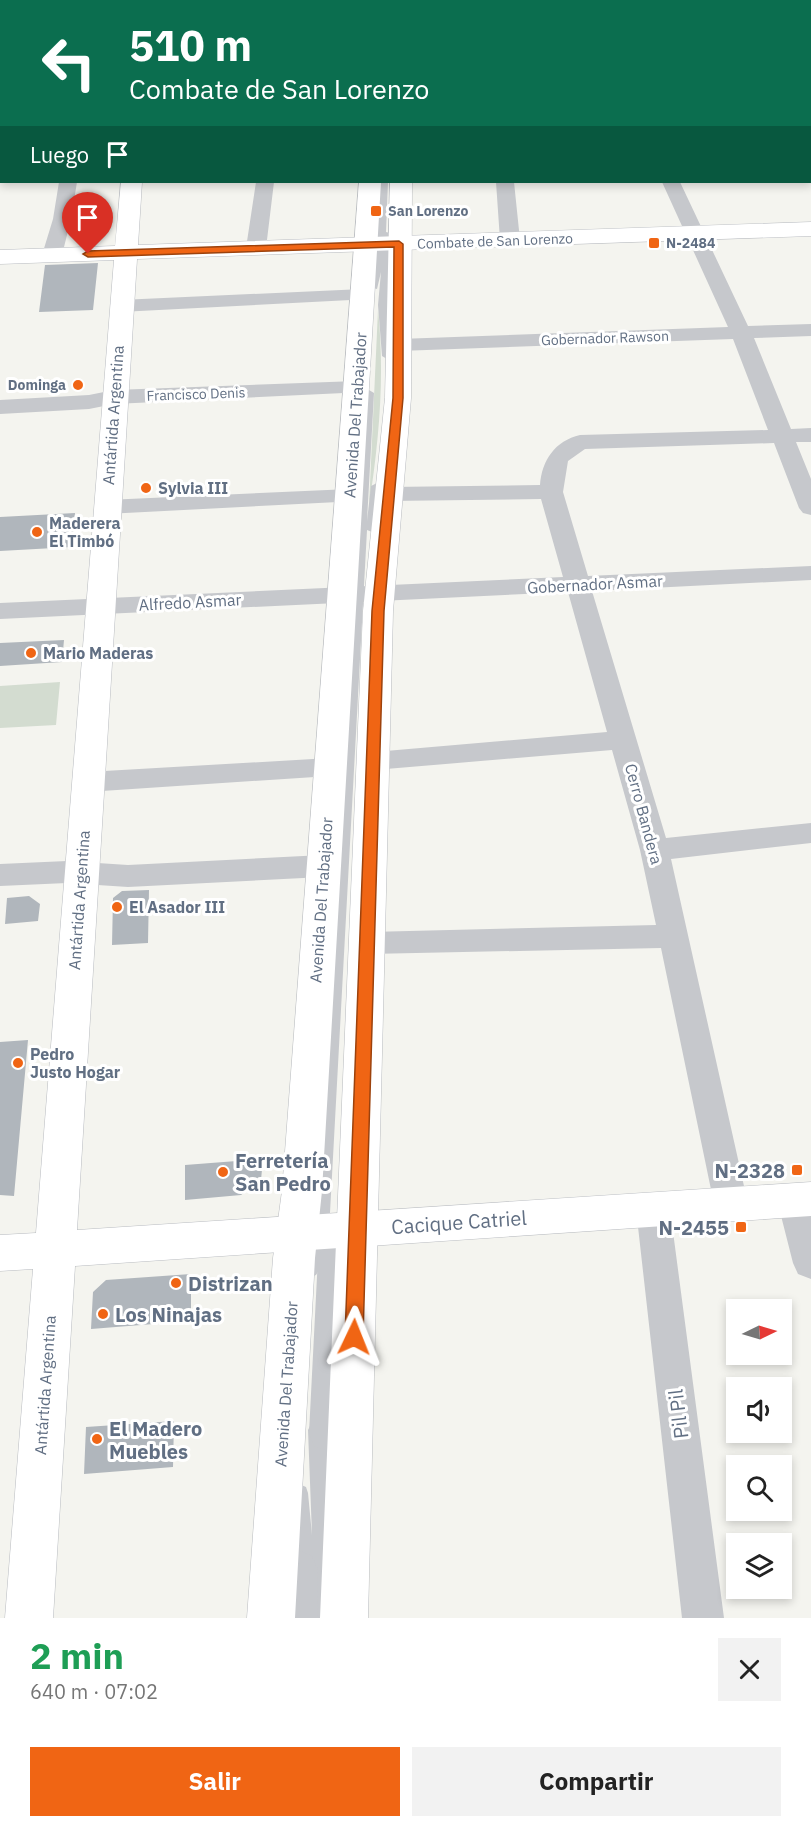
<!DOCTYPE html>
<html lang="es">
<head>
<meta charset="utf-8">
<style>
  :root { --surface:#fff; --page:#f2f2f2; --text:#222; --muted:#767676; --accent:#f06514 }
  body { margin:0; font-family:"IBM Plex Sans",sans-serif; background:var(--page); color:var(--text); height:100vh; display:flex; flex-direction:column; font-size:22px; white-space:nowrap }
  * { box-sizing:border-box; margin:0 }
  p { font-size:20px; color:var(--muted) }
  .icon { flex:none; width:33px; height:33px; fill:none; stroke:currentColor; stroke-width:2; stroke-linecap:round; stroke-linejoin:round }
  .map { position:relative; height:1618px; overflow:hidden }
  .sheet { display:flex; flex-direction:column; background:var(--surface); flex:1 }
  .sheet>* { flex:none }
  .top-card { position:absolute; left:0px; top:0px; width:812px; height:183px; box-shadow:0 3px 9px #0003; background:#0b6e4f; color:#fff; overflow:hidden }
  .needle { width:39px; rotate:85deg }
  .buttons { position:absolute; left:726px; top:1299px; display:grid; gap:12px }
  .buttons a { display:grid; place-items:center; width:66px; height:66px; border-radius:0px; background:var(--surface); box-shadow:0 3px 9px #0003; font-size:30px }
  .pin { position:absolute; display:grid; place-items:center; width:51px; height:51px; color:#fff; margin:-62px -26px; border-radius:50% 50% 50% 0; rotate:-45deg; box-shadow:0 0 6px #0007 }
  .pin .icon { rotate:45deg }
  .me { position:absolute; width:66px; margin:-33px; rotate:2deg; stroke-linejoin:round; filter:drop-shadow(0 0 4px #0008) }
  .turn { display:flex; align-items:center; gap:21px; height:126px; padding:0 30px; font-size:27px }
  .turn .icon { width:78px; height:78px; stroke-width:2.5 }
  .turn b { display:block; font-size:42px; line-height:51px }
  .then { display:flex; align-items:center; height:57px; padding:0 30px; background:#0003; gap:12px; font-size:22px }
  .round { display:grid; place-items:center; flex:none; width:63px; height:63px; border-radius:0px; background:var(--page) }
  .headline { display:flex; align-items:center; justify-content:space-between; height:102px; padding:0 30px }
  h1 { font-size:36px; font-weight:700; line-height:45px; color:#1e9e55 }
  .button { display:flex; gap:12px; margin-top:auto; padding:12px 30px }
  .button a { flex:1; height:69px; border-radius:0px; background:var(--accent); color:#fff; font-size:24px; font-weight:700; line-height:69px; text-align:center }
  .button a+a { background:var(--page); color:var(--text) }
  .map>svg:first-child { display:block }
  .green { fill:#d3dcd0 }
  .building { fill:#b0b6bc }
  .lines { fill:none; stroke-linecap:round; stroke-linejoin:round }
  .secondary-casing { stroke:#b8bbc0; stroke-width:1 }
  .primary-casing { stroke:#b8bbbf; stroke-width:1 }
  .lane { fill:#c6c8cc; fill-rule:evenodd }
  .street { fill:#c6c8cc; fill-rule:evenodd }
  .secondary { fill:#fff; fill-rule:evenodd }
  .primary { fill:#fff; fill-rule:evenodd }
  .route { fill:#f06514; stroke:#9c420d; stroke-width:1.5 }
  .poi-dot { fill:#f06514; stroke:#fff; stroke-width:2 }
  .labels { text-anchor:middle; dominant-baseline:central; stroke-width:6; stroke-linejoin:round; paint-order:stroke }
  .far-poi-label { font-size:14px; font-weight:bold; fill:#616f83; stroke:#fff; text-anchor:start }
  .far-street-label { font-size:14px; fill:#616f83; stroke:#fff }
  .street-label { font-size:16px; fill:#616f83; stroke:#fff }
  .poi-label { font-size:16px; font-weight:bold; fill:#616f83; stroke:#fff; text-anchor:start }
  .near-poi-label { font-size:20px; font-weight:bold; fill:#616f83; stroke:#fff; text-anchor:start }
  .near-street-label { font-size:20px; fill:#616f83; stroke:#fff }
</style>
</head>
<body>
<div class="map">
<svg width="811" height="1618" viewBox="0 0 811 1618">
  <rect width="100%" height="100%" fill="#f4f4ef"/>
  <!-- green -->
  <path class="green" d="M 378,310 C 385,377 379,440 369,506 Z
    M 60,682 L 56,725 L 0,728 L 0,686 Z"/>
  <!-- building -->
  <path class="building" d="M 98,263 L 93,310 L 39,312 L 45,265 Z
    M 75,513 L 72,547 L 0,551 L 0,517 Z
    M 64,640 L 62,662 L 0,666 L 0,643 Z
    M 149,890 L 148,943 L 112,945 L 113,898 L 122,891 Z
    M 29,896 L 40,904 L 38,921 L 5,924 L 7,898 Z
    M 28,1040 L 14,1196 L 0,1195 L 0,1042 Z
    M 263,1159 L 261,1180 L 241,1195 L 185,1200 L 185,1165 Z
    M 191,1274 L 191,1321 L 91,1329 L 93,1292 L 106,1280 Z
    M 174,1421 L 173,1467 L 84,1474 L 86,1427 Z"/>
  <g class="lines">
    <defs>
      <path id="secondary" d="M 138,0 L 156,0 L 156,2 L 138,2 Z
        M 121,182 L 142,182 L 138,245 L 811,222 L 811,236 L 137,259 L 77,1230 L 811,1182 L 811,1216 L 75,1266 L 53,1618 L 5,1618 L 33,1269 L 0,1271 L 0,1235 L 36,1233 L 114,260 L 0,264 L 0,250 L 115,246 Z"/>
      <path id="primary" d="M 370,0 L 388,0 L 389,2 L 371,2 Z
        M 401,0 L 419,0 L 400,2 Z
        M 359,182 L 381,182 L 322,1191 L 315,1258 L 295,1618 L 247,1618 L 273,1258 L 282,1191 Z
        M 390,182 L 412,182 L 411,398 L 393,611 L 368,1618 L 320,1618 L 363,611 L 385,398 Z"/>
    </defs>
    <!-- secondary casing -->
    <use href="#secondary" class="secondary-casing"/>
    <!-- primary casing -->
    <use href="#primary" class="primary-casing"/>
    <!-- lane -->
    <path class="lane" d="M 395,0 L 403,0 L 403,2 L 395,2 Z
      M 380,182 L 388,182 L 386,232 L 394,234 L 388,305 L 392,356 L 387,359 L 382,356 L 378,305 L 381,272 L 377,289 L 369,287 L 376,244 Z
      M 369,390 L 374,393 L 367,521 L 371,486 L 377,483 L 383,486 L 378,529 L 372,532 L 367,530 L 329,1231 L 319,1270 L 316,1275 L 310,1277 L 304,1275 L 301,1270 L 313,1231 L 364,393 Z
      M 317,1421 L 323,1424 L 326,1430 L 332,1550 L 330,1618 L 310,1618 L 312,1577 L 305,1580 L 298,1577 L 295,1570 L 290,1493 L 292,1487 L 299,1484 L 306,1487 L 308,1493 L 312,1535 L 308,1430 L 311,1424 Z"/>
    <!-- street -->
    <path class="street" d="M 23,0 L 39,0 L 22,2 Z
      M 283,0 L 299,0 L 299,2 L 283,2 Z
      M 482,0 L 498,0 L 498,2 L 482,2 Z
      M 548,0 L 569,0 L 570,2 L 549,2 Z
      M 707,0 L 723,0 L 723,2 L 707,2 Z
      M 792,0 L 808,0 L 808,2 L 793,2 Z
      M 2,15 L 2,25 L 0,26 L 0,16 Z
      M 810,49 L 811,49 L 811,59 L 810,59 Z
      M 0,74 L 2,74 L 2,84 L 0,84 Z
      M 810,98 L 811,98 L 811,108 L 810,108 Z
      M 810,143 L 811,143 L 811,153 L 810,153 Z
      M 59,182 L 77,182 L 71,219 L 62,255 L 59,259 L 45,259 L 42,255 L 53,219 Z
      M 256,182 L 274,182 L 266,248 L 263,252 L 249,252 L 246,248 Z
      M 496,182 L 514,182 L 520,240 L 517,244 L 503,244 L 500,240 Z
      M 662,182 L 680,182 L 748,326 L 811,324 L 811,336 L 754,338 L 791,429 L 811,428 L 811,442 L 796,442 L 811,479 L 811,515 L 803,513 L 799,508 L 774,443 L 585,449 L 568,461 L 563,492 L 588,576 L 811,566 L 811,580 L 592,591 L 666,838 L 811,823 L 811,843 L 671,859 L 748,1204 L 743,1215 L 731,1219 L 719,1215 L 714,1204 L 661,948 L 369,954 L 358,951 L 354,943 L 358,935 L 369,932 L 656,925 L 640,850 L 612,750 L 374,770 L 364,768 L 360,761 L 364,754 L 374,752 L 607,732 L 568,592 L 0,619 L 0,603 L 563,577 L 541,499 L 389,501 L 381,499 L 377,494 L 381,489 L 389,487 L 540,485 C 542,460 555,441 580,435 L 768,430 L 733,339 L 399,351 L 392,349 L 389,345 L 392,341 L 399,339 L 728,327 Z
      M 363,289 L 370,291 L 373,295 L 370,299 L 120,312 L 113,310 L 110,306 L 113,302 L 120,300 Z
      M 357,381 L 365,382 L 368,387 L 365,392 L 114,404 L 89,409 L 0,414 L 0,400 L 89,395 L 114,390 Z
      M 350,489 L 358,491 L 362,496 L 358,501 L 106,514 L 98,512 L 94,507 L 98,502 L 106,500 Z
      M 330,758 L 340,760 L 344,767 L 340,774 L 330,776 L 87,792 L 77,789 L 73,782 L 77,775 L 87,772 Z
      M 323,855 L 333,859 L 338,866 L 333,873 L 323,877 L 128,887 L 67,883 L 0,886 L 0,864 L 67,861 L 128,865 Z
      M 794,1185 L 806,1190 L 811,1199 L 811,1279 L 798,1274 L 793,1263 L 777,1200 L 782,1190 Z
      M 653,1194 L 665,1198 L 670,1209 L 724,1618 L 682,1618 L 636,1209 L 641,1198 Z
      M 343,1237 L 362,1246 L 367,1257 L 360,1433 L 355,1446 C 339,1452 330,1452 314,1446 L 309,1433 L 318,1257 L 323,1246 Z
      M 284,1549 L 298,1550 L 312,1556 L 318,1570 L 317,1618 L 260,1618 L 264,1569 L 270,1555 Z"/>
    <!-- secondary -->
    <use href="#secondary" class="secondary"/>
    <!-- primary -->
    <use href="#primary" class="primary"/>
  </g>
  <!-- route -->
  <path class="route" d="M 399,241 L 403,244 L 403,398 L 384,611 L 363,1337 L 360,1343 L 354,1345 L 348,1343 L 345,1337 L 372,611 L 393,398 L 394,247 L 88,257 L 83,254 L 88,251 Z"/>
  <!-- markers -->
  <g class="poi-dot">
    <rect x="370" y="205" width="12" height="12" rx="3"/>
    <rect x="648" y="237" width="12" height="12" rx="3"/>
    <circle cx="78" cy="385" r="6"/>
    <circle cx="146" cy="488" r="6"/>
    <circle cx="37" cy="532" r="6"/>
    <circle cx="31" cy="653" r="6"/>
    <circle cx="117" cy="907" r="6"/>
    <circle cx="18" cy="1063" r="6"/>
    <rect x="791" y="1164" width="12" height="12" rx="3"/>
    <circle cx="223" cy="1172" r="6"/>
    <rect x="735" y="1221" width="12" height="12" rx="3"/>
    <circle cx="176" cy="1283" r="6"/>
    <circle cx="103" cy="1314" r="6"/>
    <circle cx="97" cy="1439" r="6"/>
  </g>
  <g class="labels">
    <!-- far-poi labels -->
    <g class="far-poi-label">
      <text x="388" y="211">San Lorenzo</text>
      <text x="666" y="243">N-2484</text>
      <text x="66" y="385" text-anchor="end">Dominga</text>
    </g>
    <!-- far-street labels -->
    <g class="far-street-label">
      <text transform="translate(495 241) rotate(-2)">Combate de San Lorenzo</text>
      <text transform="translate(605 338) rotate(-2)">Gobernador Rawson</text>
      <text transform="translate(196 394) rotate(-2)">Francisco Denis</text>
    </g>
    <!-- street labels -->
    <g class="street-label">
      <text transform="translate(113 415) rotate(-86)">Antártida Argentina</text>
      <text transform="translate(355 415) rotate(-86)">Avenida Del Trabajador</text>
      <text transform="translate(595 584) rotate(-3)">Gobernador Asmar</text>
      <text transform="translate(190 602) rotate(-3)">Alfredo Asmar</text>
      <text transform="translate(644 814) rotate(75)">Cerro Bandera</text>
      <text transform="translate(79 900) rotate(-86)">Antártida Argentina</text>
      <text transform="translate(321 900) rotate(-86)">Avenida Del Trabajador</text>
      <text transform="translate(286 1384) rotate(-86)">Avenida Del Trabajador</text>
      <text transform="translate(45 1385) rotate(-86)">Antártida Argentina</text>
    </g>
    <!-- poi labels -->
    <g class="poi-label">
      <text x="158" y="488">Sylvia III</text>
      <text x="49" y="523">Maderera<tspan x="49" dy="18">El Timbó</tspan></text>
      <text x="43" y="653">Mario Maderas</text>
      <text x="129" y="907">El Asador III</text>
      <text x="30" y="1054">Pedro<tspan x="30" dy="18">Justo Hogar</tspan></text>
    </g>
    <!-- near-poi labels -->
    <g class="near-poi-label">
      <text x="235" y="1160">Ferretería<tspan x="235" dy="23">San Pedro</tspan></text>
      <text x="785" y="1170" text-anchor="end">N-2328</text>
      <text x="729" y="1227" text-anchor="end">N-2455</text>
      <text x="188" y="1283">Distrizan</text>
      <text x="115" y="1314">Los Ninajas</text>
      <text x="109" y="1428">El Madero<tspan x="109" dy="23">Muebles</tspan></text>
    </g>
    <!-- near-street labels -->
    <g class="near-street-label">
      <text transform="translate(459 1222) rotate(-4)">Cacique Catriel</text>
      <text transform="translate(678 1414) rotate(-97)">Pil Pil</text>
    </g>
  </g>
</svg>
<div class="buttons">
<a><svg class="needle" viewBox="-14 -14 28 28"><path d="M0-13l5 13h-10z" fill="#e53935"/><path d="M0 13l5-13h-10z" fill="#767676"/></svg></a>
<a><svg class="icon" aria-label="sound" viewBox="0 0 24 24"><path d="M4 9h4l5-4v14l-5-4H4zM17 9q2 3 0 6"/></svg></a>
<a><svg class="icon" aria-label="search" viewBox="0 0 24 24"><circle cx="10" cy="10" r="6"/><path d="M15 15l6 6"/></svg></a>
<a><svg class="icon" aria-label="layers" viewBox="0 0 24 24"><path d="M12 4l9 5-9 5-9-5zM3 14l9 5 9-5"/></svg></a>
</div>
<div class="pin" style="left:88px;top:254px;background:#d93025"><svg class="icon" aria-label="arrive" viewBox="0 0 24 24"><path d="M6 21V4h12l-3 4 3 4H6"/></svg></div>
<svg class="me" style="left:354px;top:1337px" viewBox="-20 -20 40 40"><path d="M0-17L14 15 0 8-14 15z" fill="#f06514" stroke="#fff" stroke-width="4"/></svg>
<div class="top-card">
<div class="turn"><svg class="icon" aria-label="left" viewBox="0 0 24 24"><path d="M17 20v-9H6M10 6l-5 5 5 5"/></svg><div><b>510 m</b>Combate de San Lorenzo</div></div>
<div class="then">Luego<svg class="icon" aria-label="arrive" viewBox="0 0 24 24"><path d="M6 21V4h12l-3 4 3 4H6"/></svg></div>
</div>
</div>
<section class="sheet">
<div class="headline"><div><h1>2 min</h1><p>640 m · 07:02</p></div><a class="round"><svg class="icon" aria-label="close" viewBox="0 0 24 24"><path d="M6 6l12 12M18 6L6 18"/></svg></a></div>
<div class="button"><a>Salir</a><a>Compartir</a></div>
</section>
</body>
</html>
